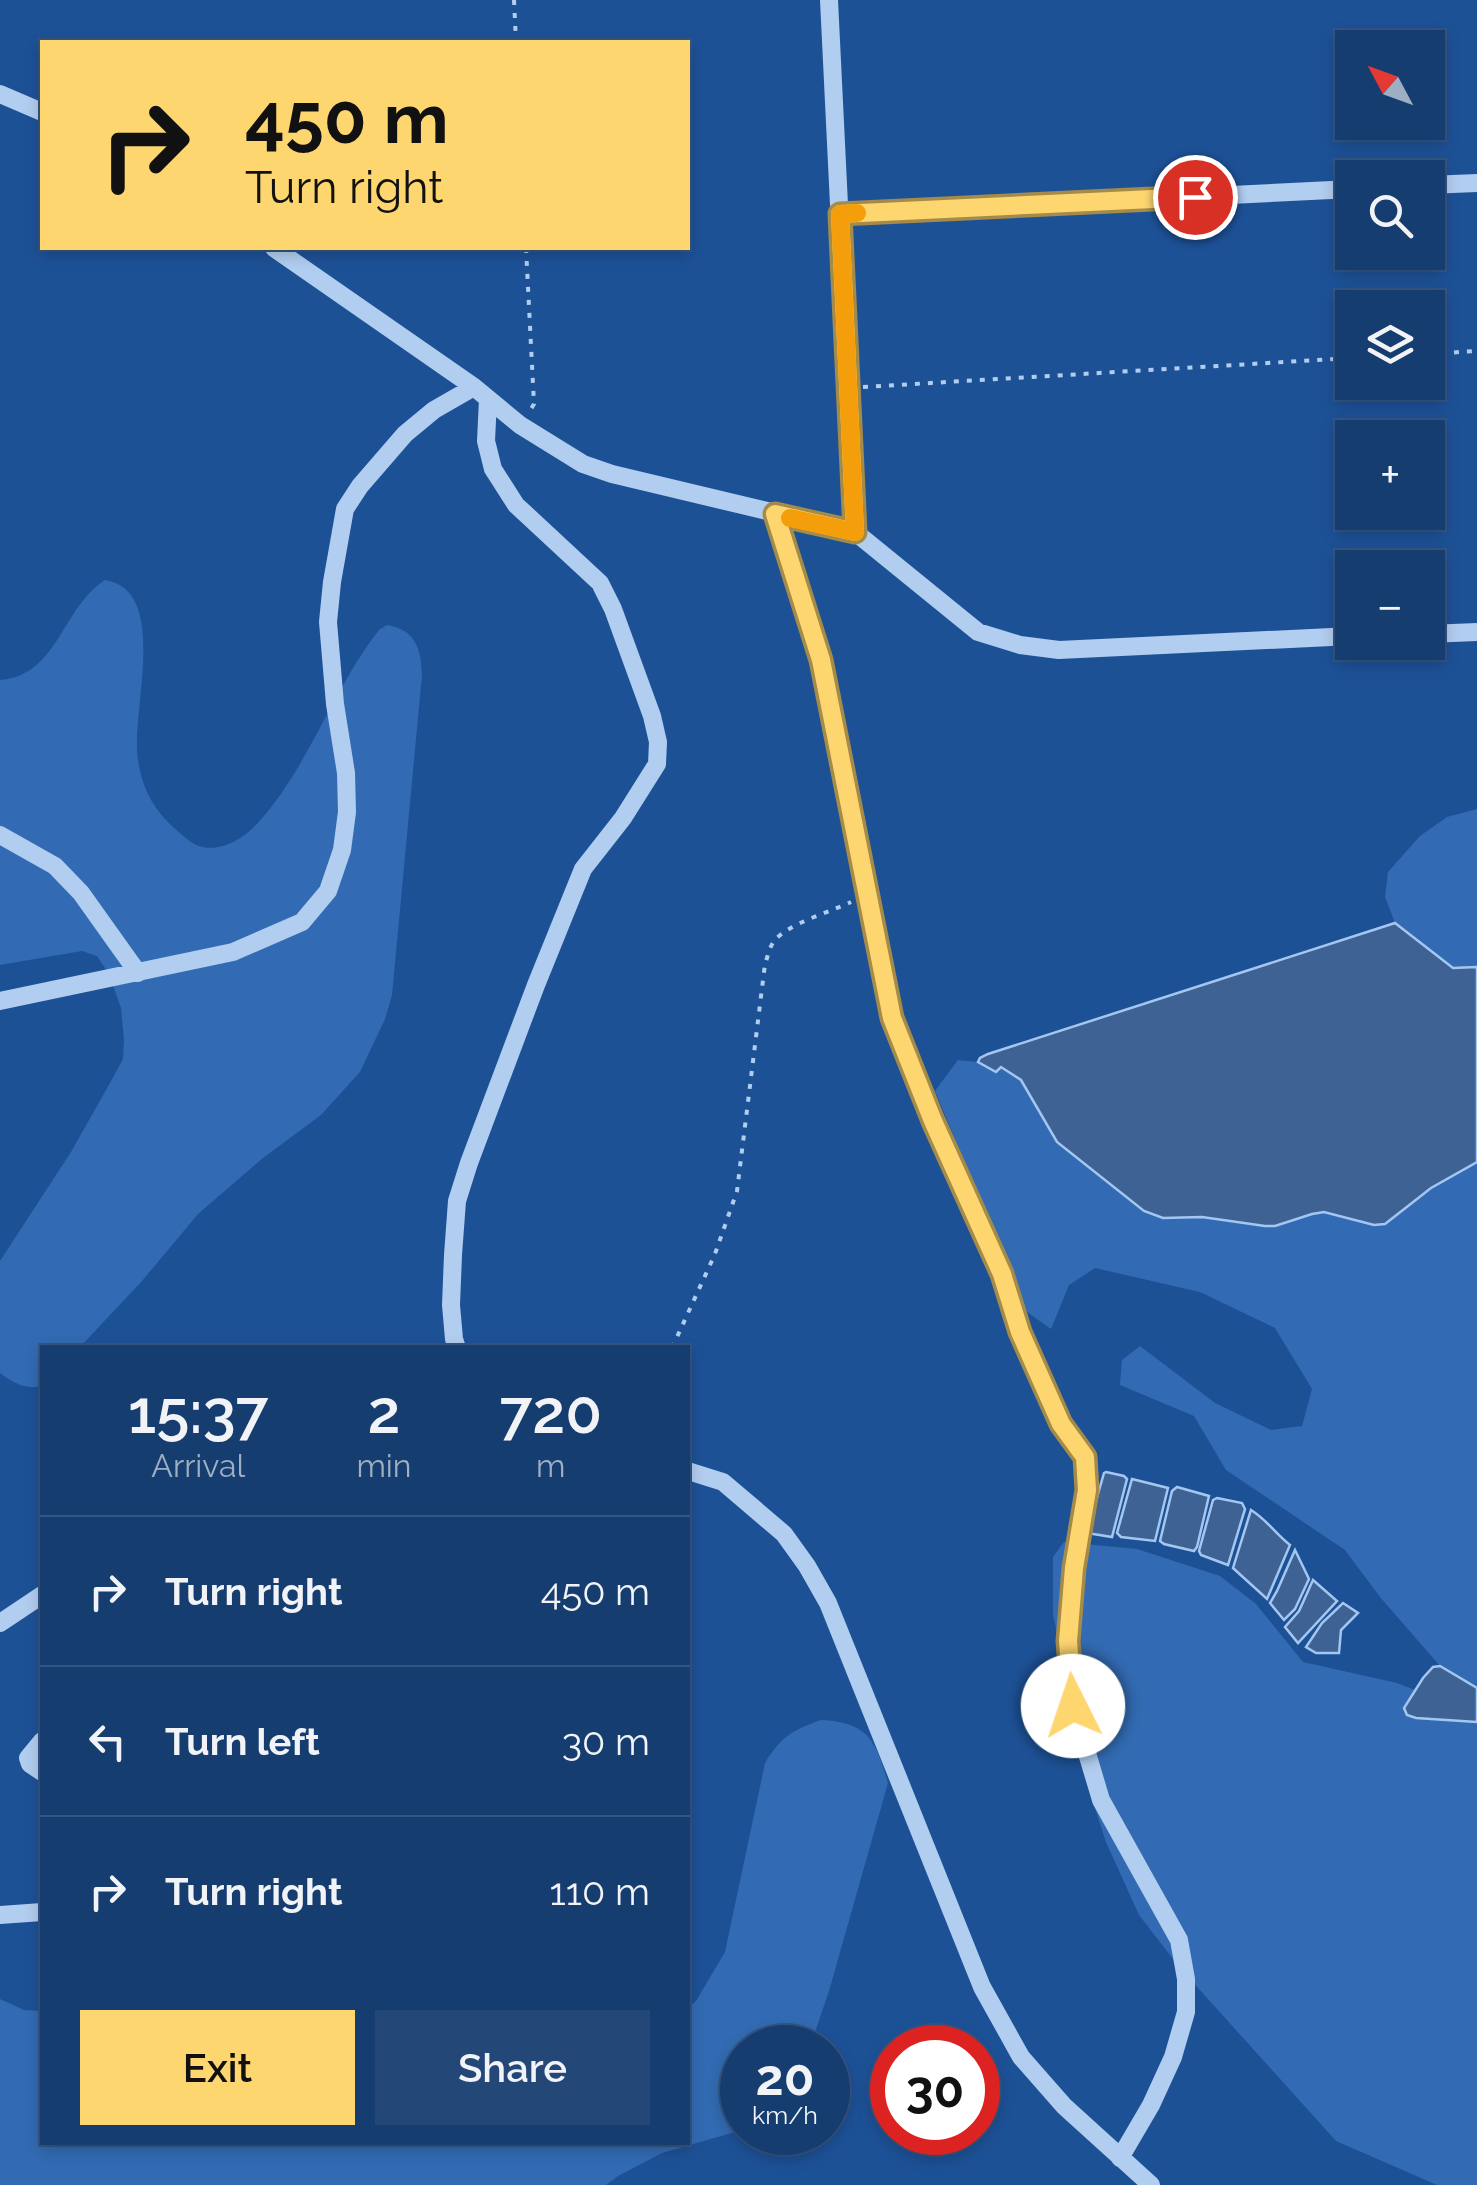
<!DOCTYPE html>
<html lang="en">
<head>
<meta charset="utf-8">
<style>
  :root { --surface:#163d70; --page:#234878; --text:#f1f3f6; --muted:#9eaec3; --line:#355683; --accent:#fed670 }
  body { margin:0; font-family:Raleway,sans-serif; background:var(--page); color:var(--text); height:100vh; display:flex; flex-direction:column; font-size:38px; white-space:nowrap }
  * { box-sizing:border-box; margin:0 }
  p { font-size:32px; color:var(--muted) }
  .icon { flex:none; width:55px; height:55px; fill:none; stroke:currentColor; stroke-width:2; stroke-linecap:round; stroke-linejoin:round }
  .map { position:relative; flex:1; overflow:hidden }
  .drawer { position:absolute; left:40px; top:1345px; width:650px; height:800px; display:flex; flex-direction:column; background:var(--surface); border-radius:0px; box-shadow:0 5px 15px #0003,0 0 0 2px var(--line) }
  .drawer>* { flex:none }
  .banner { position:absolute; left:40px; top:40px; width:650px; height:210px; border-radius:0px; box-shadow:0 5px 15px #0003,0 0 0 2px var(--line); background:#fed670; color:#111; overflow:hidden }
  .needle { width:65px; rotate:311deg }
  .fabs { position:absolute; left:1335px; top:30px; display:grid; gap:20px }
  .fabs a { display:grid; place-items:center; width:110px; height:110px; border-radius:0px; background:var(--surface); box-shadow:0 5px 15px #0003,0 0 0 2px var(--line); font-size:50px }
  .speed { position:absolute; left:720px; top:2025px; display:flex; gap:20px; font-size:50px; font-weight:700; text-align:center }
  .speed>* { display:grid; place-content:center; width:130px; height:130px; border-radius:50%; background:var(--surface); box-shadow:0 5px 15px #0003,0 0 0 2px var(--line); line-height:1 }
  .speed small { font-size:25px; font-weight:400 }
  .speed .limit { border:15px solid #d22; background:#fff; color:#111 }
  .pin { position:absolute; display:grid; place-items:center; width:85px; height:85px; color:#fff; margin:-42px; border:5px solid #fff; border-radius:50%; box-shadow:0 2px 10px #0007 }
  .me { position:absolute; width:110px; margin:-55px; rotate:356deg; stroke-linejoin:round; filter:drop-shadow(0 0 8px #0008) }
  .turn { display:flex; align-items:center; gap:35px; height:210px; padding:0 40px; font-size:45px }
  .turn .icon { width:130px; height:130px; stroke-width:2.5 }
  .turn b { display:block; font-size:70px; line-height:85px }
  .eta { display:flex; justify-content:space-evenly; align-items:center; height:170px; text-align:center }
  .eta b { font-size:60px; font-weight:600; line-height:70px }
  .cta { display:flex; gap:20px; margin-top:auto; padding:20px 40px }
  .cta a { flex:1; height:115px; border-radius:0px; background:var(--accent); color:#111; font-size:40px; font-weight:600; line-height:115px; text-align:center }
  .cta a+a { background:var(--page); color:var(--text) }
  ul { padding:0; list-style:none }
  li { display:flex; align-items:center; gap:30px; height:150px; padding:0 40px; border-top:2px solid var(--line) }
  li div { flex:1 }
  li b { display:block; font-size:38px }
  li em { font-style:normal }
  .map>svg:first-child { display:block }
  .green { fill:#326bb3 }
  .water { fill:#3d6293; stroke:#a4c7f1; stroke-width:2.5 }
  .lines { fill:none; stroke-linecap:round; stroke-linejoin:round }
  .path { stroke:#b1cdef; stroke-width:4; stroke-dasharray:5 8; stroke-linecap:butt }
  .minor { stroke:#b1cdef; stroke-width:18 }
  .route-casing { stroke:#a58b49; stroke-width:25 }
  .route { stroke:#fed670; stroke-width:18 }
  .slow { stroke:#f59e0b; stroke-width:18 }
</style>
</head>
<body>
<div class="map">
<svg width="1477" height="2185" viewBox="0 0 1477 2185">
  <rect width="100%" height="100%" fill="#1d5196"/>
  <!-- green -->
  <path class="green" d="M 105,580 C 171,590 130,715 138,760 C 142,787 152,807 172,826 C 179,832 188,841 196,845 C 218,854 242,840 257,824 C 309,767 332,690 379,630 L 387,625 C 416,630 421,649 422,675 L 392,995 L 385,1019 L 360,1072 L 321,1115 L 263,1158 L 198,1214 L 142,1281 L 80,1347 L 42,1348 L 42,1386 C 26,1390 13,1383 0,1373 L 0,1261 L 71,1152 L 110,1083 L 123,1059 L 124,1040 L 121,1008 L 109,974 L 97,956 L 82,951 L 0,965 L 0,680 C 58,676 62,607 105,580 Z
    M 1477,809 L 1477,967 L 1454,968 L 1395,923 L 1385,897 L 1388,872 L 1420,836 L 1447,817 Z
    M 958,1060 L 978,1062 L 995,1072 L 1001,1066 L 1021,1080 L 1057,1142 L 1144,1211 L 1163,1218 L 1202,1217 L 1265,1226 L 1275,1226 L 1312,1214 L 1410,1203 L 1431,1188 L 1477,1162 L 1477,1689 L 1440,1666 L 1380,1597 L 1345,1550 L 1226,1470 L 1194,1416 L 1120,1385 L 1122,1360 L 1140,1346 L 1215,1403 L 1271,1430 L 1302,1426 L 1312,1389 L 1275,1328 L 1200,1292 L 1095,1268 L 1069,1285 L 1051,1329 L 1027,1312 L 935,1091 Z
    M 1064,1542 L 1137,1549 L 1220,1576 L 1256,1604 L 1303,1662 L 1397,1683 L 1415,1690 L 1404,1708 L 1407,1715 L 1417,1718 L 1477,1722 L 1477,2185 L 1437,2185 L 1336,2141 L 1180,1968 L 1139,1915 L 1106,1842 L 1060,1700 L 1064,1664 L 1053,1615 L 1053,1557 Z
    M 821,1720 C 869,1722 876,1742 888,1783 L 829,1991 L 810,2047 L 742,2048 L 742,2130 L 662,2153 L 618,2176 L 606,2185 L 0,2185 L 0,1999 L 24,2010 L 42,2011 L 42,2142 L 688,2142 L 688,2008 L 696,2001 L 725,1952 L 765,1763 C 781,1737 792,1730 821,1720 Z"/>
  <!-- water -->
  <path class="water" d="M 1395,923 L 1453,968 L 1477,967 L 1477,1162 L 1431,1188 L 1385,1224 L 1374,1225 L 1324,1212 L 1312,1214 L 1275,1226 L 1265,1226 L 1202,1217 L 1163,1218 L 1144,1211 L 1057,1142 L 1021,1080 L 1001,1067 L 996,1072 L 978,1062 L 980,1058 L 988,1054 Z
    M 1106,1472 L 1124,1476 L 1127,1479 L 1112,1537 L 1087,1533 L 1104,1473 Z
    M 1132,1479 L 1168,1488 L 1155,1541 L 1121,1537 L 1117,1533 Z
    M 1177,1487 L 1209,1496 L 1197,1547 L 1194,1551 L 1164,1544 L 1160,1541 L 1172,1491 Z
    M 1217,1498 L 1242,1503 L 1245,1509 L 1228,1565 L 1201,1555 L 1199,1551 L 1213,1500 Z
    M 1251,1510 C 1267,1520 1275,1533 1290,1545 L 1267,1599 L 1233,1568 Z
    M 1295,1550 L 1309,1579 L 1295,1609 L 1284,1620 L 1270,1603 L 1277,1591 Z
    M 1313,1580 L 1337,1601 L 1298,1643 L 1285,1627 L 1299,1611 Z
    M 1343,1603 L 1358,1613 L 1341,1630 L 1339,1653 L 1316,1653 L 1306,1647 L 1322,1623 Z
    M 1440,1666 L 1477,1688 L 1477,1722 L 1416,1718 L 1407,1715 L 1404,1708 L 1423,1678 L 1433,1667 Z"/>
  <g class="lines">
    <!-- path -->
    <path class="path" d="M 514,0 L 516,42
      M 526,248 L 534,404 L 531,409
      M 1428,354 L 1477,351
      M 863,387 L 1352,358
      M 672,1348 L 715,1254 L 737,1191 L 765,964 C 768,956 769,947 775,940 C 790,923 830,912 851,902"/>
    <!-- minor -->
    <path class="minor" d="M 829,0 L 855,532
      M 0,94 L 42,112
      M 1428,185 L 1477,183
      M 840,214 L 1352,189
      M 274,248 L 474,387 L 520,425 L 583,464 L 612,474 L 855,532 L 978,632 L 1020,645 L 1059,650 L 1352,636
      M 775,514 L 821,661 L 892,1018 L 933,1121 L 1001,1274 L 1020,1332 L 1061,1424 L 1085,1457 L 1087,1490 L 1074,1568 L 1068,1641 L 1073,1706 L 1101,1800 L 1179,1940 L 1186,1979 L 1186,2012 L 1173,2057 L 1151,2105 L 1120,2158
      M 1428,634 L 1477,632
      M 0,835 L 55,866 L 81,893 L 138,973
      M 0,1001 L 233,952 L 302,922 L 328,891 L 342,850 L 347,812 L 346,773 L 335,704 L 328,622 L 332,582 L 345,509 L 360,486 L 405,434 L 434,410 L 474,387
      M 457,1348 L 454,1339 L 451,1305 L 453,1255 L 457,1201 L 469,1163 L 536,985 L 583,869 L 623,818 L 657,764 L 658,742 L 652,716 L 613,609 L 600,583 L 516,505 L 493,469 L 486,441 L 488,399
      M 688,1471 L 723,1482 L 784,1534 L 807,1566 L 828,1603 L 982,1987 L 1021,2057 L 1064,2106 L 1151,2185
      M 0,1623 L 42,1595
      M 42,1741 L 28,1758 L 30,1764 L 42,1772
      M 0,1915 L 42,1912"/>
  </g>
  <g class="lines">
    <defs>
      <path id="route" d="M 1073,1706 L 1068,1641 L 1074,1568 L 1087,1490 L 1085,1457 L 1061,1424 L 1020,1332 L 1002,1274 L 933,1121 L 892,1018 L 821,660 L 775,514 L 855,532 L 840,214 L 1195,197"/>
    </defs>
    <!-- route casing -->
    <use href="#route" class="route-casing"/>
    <!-- route -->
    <use href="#route" class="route"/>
    <!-- slow -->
    <path class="slow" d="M 790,518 L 855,532 L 840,214 L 857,213"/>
  </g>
</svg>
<div class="fabs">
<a><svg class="needle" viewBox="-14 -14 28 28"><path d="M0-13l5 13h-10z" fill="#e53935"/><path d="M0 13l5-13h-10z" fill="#9eaec3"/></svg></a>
<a><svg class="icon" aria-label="search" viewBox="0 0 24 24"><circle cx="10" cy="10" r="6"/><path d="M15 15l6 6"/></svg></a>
<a><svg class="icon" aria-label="layers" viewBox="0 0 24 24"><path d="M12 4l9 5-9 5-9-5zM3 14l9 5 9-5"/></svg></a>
<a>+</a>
<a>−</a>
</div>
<div class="speed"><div>20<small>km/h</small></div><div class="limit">30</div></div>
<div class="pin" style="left:1195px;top:197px;background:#d93025"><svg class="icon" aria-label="arrive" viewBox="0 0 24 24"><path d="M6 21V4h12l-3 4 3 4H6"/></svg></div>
<svg class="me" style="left:1073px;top:1706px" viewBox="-20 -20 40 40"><circle r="19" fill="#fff"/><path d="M0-13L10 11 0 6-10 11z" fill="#fed670"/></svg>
<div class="banner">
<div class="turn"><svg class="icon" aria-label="right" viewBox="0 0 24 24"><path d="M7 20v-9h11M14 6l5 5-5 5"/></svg><div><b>450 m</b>Turn right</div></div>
</div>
<section class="drawer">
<div class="eta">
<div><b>15:37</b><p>Arrival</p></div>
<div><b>2</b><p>min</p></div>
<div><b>720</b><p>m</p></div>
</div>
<ul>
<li><svg class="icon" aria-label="right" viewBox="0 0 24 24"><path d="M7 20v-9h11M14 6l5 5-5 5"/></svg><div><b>Turn right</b></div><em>450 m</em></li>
<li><svg class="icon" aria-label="left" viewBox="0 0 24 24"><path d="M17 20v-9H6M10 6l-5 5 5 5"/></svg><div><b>Turn left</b></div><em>30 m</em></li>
<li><svg class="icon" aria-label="right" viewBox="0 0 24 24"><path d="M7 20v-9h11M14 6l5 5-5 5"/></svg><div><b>Turn right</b></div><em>110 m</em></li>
</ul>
<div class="cta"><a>Exit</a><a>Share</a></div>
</section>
</div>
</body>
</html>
